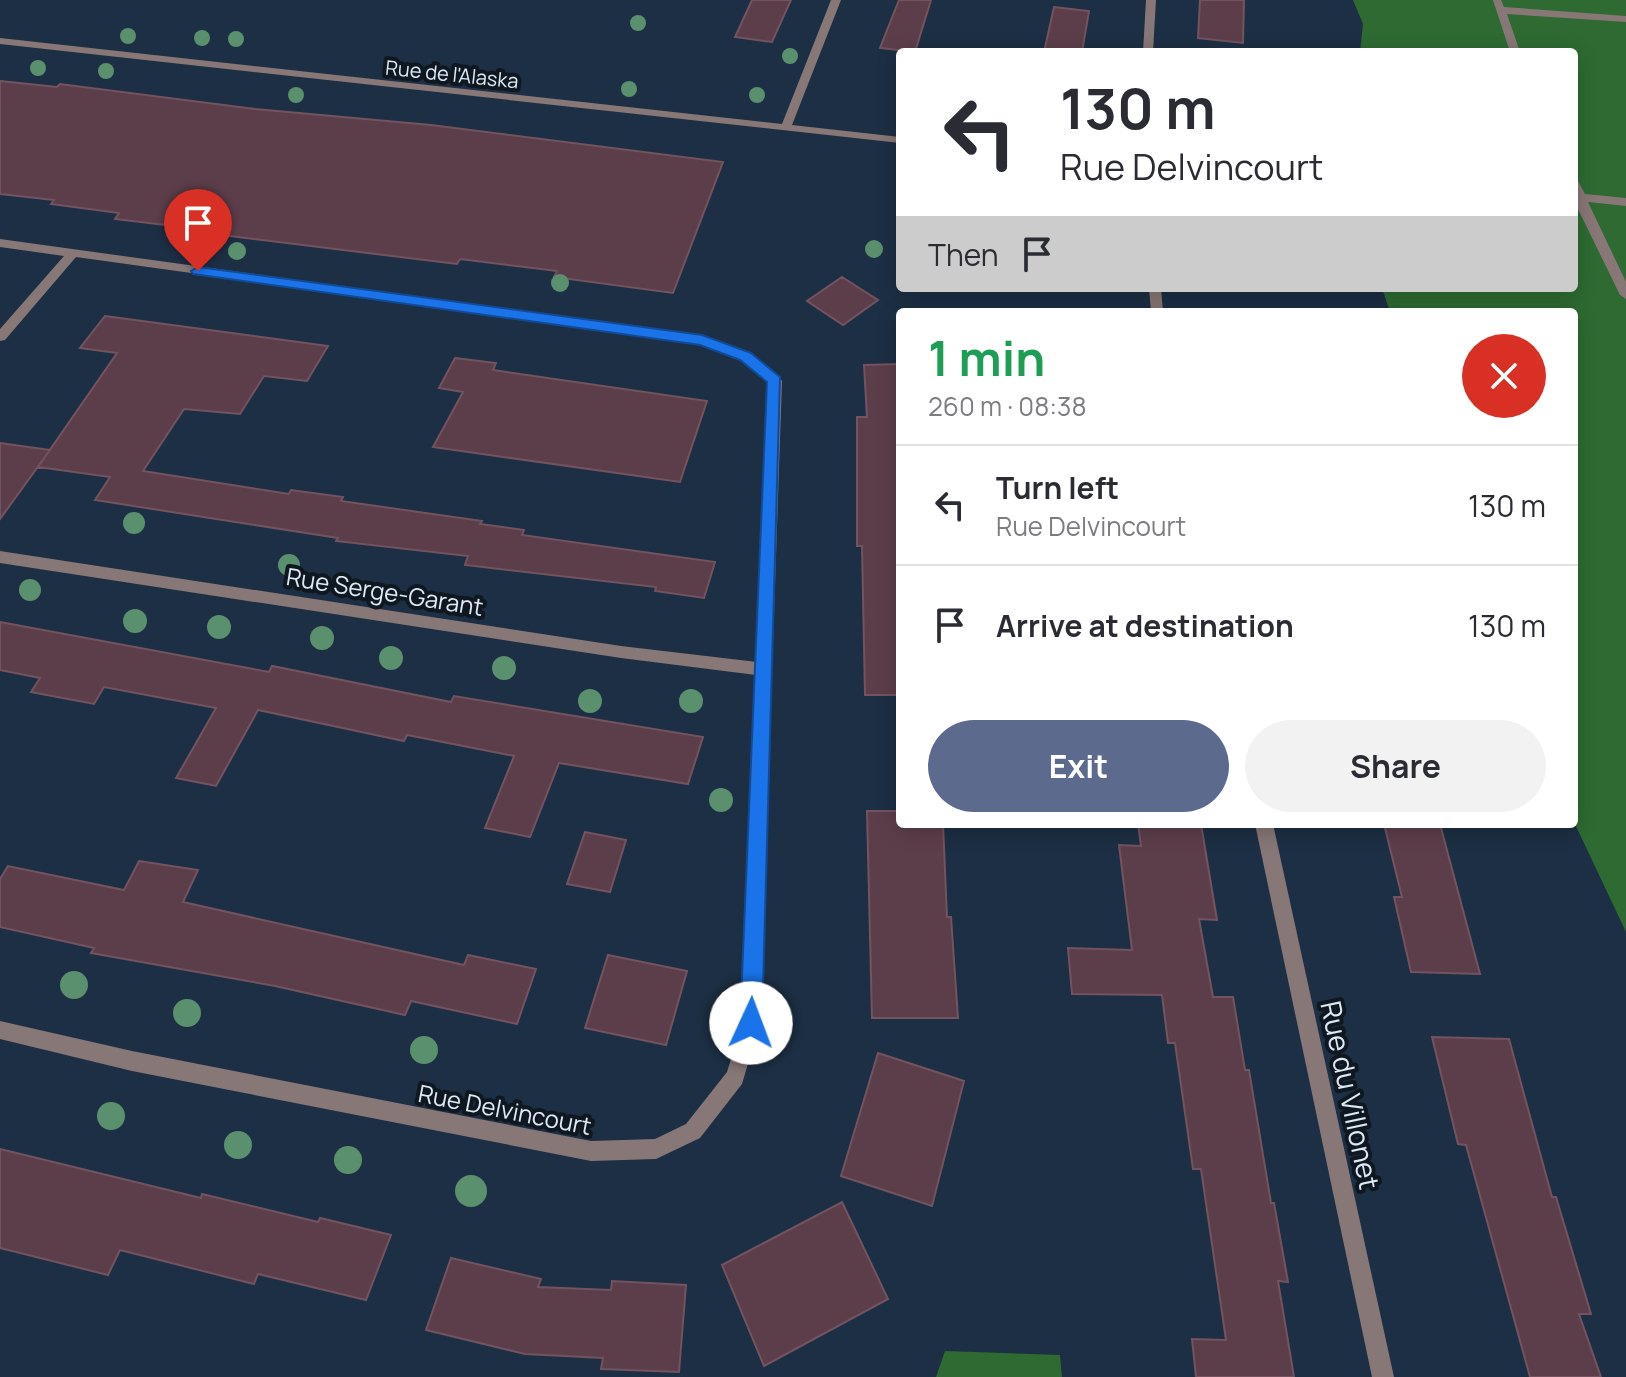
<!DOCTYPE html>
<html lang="en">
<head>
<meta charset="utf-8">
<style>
  :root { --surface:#fff; --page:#f2f2f3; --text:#2b2b33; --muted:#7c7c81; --line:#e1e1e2; --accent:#5c6a8e }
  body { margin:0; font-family:Manrope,sans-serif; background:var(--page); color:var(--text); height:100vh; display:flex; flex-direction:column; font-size:30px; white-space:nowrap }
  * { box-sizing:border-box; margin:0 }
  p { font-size:26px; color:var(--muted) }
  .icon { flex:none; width:44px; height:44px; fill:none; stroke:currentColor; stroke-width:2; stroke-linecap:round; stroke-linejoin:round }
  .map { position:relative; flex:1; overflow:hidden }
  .side { position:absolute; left:896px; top:308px; width:682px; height:520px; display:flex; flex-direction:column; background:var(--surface); border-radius:8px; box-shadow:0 4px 20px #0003 }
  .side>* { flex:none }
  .banner { position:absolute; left:896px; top:48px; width:682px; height:244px; border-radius:8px; box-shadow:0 4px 20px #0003; background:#fff; color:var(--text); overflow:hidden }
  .pin { position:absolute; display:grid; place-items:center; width:68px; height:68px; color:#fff; margin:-82px -34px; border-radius:50% 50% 50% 0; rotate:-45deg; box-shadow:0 0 8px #0007 }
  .pin .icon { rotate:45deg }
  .me { position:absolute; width:88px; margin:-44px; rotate:2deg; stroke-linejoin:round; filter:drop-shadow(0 0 6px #0008) }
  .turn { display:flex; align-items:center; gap:28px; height:168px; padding:0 32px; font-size:36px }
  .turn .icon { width:104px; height:104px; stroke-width:2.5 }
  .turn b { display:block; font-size:56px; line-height:68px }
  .then { display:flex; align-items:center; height:76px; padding:0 32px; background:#0003; gap:16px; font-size:30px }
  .round { display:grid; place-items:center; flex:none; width:84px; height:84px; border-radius:42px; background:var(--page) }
  .head { display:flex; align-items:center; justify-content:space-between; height:136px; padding:0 32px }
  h1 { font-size:48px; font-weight:700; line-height:60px; color:#1e9e55 }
  .primary-button { display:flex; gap:16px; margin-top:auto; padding:16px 32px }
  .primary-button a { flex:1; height:92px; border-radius:48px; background:var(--accent); color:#fff; font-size:32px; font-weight:700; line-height:92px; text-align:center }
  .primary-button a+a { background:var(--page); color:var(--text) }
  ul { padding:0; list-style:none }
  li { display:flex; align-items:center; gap:24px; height:120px; padding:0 32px; border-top:2px solid var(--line) }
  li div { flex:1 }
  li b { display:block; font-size:30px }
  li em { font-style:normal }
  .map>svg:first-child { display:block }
  .forest { fill:#2e6a32 }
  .building { fill:#5c3e4a; stroke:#72535f; stroke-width:2 }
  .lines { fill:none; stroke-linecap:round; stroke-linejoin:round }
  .street { fill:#877776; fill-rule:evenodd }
  .tree { fill:#5a906d }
  .route { fill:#1a73e8; stroke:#114b97; stroke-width:2 }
  .labels { text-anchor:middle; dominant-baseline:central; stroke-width:8; stroke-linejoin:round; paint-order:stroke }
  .far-street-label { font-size:20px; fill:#dde9f6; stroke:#0f1720 }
  .street-label { font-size:24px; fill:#dde9f6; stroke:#0f1720 }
  .near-street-label { font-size:28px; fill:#dde9f6; stroke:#0f1720 }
</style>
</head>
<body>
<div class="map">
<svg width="1626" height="1377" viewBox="0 0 1626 1377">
  <rect width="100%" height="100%" fill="#1d2f44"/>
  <!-- forest -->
  <path class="forest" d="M 1353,0 L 1626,0 L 1626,932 L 1574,822 L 1574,312 L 1390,312 L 1382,288 L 1574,288 L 1574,52 L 1360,52 L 1363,24 Z
    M 945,1351 L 1060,1355 L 1062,1377 L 936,1377 Z"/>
  <!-- building -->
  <path class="building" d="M 752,0 L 791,0 L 772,42 L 735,37 Z
    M 899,0 L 931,0 L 915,52 L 880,48 Z
    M 1200,0 L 1244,0 L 1243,43 L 1198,38 Z
    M 1054,7 L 1089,11 L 1082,52 L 1044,52 Z
    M 0,81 L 57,87 L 60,84 L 255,109 L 431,125 L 723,162 L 673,293 L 554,277 L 557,271 L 460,259 L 457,264 L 172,229 L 174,226 L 115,219 L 119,213 L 51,204 L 54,200 L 0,194 Z
    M 842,277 L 878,300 L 843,325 L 807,301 Z
    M 105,316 L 328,346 L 307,381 L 264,376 L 240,414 L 184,409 L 143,471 L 289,494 L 291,490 L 343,497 L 341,501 L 482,521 L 480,524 L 524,530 L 522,535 L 715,562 L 704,598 L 655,591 L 656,587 L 465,565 L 468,556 L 336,541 L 338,538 L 95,500 L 110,477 L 38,467 L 117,353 L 80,348 Z
    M 455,358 L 496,363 L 493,370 L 707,401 L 680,482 L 433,447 L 463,392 L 439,388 Z
    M 900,364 L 900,695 L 865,695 L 862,546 L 857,546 L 857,417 L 867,417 L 864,365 Z
    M 0,443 L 50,450 L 0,519 Z
    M 0,622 L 269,672 L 272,666 L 451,702 L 454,696 L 703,737 L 688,784 L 559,763 L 530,837 L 485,828 L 514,756 L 407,735 L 404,741 L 258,710 L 216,786 L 176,778 L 216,708 L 104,687 L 94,704 L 31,692 L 40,678 L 0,670 Z
    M 867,811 L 900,811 L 900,824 L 943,824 L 947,917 L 951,917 L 958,1018 L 872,1018 Z
    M 1138,824 L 1201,824 L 1217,920 L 1199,919 L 1213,997 L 1233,997 L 1245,1070 L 1249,1070 L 1271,1203 L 1274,1203 L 1288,1282 L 1278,1281 L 1294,1377 L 1196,1377 L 1192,1339 L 1226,1340 L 1201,1169 L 1193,1169 L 1175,1043 L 1168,1043 L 1162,995 L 1072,994 L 1068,948 L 1132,950 L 1119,845 L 1141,846 Z
    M 1384,824 L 1440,824 L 1480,974 L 1411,972 L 1394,897 L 1402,897 Z
    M 585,832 L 626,840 L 610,892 L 567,884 Z
    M 139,861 L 198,870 L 183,902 L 464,965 L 468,955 L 536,969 L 517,1024 L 411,1001 L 405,1015 L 275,986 L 91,953 L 94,948 L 0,927 L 0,879 L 8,866 L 124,890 Z
    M 608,955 L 687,971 L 666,1045 L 585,1028 Z
    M 1432,1037 L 1509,1039 L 1552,1197 L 1556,1197 L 1591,1314 L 1579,1314 L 1601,1377 L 1530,1377 L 1466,1145 L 1458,1144 Z
    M 878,1053 L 964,1081 L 932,1206 L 841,1176 Z
    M 0,1149 L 201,1198 L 202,1194 L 318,1222 L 320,1218 L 391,1235 L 366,1300 L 258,1274 L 254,1284 L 120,1250 L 108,1275 L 0,1248 Z
    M 842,1202 L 888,1299 L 764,1366 L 722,1265 Z
    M 451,1258 L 541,1279 L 538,1287 L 611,1290 L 612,1281 L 686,1285 L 679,1372 L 601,1369 L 603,1358 L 525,1354 L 426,1330 Z"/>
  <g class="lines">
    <!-- street -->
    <path class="street" d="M 831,0 L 841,0 L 792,125 L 900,137 L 900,143 L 0,44 L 0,38 L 782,124 Z
      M 1146,0 L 1156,0 L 1153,52 L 1143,52 Z
      M 1493,0 L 1501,0 L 1504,7 L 1626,16 L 1626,22 L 1507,14 L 1520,52 L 1510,52 Z
      M 1574,180 L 1578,181 L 1585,194 L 1626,198 L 1626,206 L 1588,202 L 1626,282 L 1626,299 L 1620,295 L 1574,201 Z
      M 0,239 L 702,336 L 751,354 L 780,378 L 782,381 L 760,1023 L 742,1084 L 700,1138 L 656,1159 L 591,1161 L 132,1071 L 0,1039 L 0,1021 L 132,1051 L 591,1141 L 655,1139 L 686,1124 L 727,1072 L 742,1023 L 756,675 L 621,658 L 0,563 L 0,551 L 621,646 L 757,662 L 768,383 L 741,360 L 700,344 L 76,257 L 5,340 L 0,341 L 0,329 L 64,256 L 0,247 Z
      M 1149,288 L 1161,288 L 1163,312 L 1151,312 Z
      M 1255,824 L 1273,824 L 1394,1377 L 1372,1377 Z"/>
  </g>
  <!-- trees -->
  <g class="tree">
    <circle cx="638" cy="23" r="8"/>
    <circle cx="128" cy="36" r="8"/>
    <circle cx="202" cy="38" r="8"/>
    <circle cx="236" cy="39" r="8"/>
    <circle cx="790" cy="56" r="8"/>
    <circle cx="38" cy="68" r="8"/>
    <circle cx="106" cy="71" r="8"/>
    <circle cx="629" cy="89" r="8"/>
    <circle cx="296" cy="95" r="8"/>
    <circle cx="757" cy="95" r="8"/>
    <circle cx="874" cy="249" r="9"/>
    <circle cx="237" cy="251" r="9"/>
    <circle cx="560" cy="283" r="9"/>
    <circle cx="134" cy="523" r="11"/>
    <circle cx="289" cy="565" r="11"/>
    <circle cx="30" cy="590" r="11"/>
    <circle cx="135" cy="621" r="12"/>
    <circle cx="219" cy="627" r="12"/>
    <circle cx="322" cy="638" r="12"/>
    <circle cx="391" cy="658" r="12"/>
    <circle cx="504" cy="668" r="12"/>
    <circle cx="590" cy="701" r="12"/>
    <circle cx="691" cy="701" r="12"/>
    <circle cx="721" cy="800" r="12"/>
    <circle cx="74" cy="985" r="14"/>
    <circle cx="187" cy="1013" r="14"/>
    <circle cx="424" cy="1050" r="14"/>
    <circle cx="111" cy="1116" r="14"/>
    <circle cx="238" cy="1145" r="14"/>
    <circle cx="348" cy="1160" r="14"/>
    <circle cx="471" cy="1191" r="16"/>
  </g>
  <!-- route -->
  <path class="route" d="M 198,267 L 702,335 L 751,353 L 780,377 L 762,1023 L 759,1030 L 751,1033 L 743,1030 L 740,1023 L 767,382 L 740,360 L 700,345 L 193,274 L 191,271 Z"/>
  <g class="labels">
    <!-- far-street labels -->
    <g class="far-street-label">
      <text transform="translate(452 74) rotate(6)">Rue de l'Alaska</text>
    </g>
    <!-- street labels -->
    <g class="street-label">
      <text transform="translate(385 591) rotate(9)">Rue Serge-Garant</text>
      <text transform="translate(505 1109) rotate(11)">Rue Delvincourt</text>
    </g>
    <!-- near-street labels -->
    <g class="near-street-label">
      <text transform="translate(1351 1095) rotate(78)">Rue du Villonet</text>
    </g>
  </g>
</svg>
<div class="pin" style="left:198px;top:271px;background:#d93025"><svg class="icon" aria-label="arrive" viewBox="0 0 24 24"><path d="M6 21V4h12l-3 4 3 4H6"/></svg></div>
<svg class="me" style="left:751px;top:1023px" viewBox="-20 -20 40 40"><circle r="19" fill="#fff"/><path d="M0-13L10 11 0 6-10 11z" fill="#1a73e8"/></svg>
<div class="banner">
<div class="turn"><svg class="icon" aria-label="left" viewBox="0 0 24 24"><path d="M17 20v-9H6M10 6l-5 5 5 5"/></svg><div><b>130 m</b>Rue Delvincourt</div></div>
<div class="then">Then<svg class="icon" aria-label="arrive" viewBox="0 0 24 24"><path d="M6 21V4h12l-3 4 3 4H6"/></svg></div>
</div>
<section class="side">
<div class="head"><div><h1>1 min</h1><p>260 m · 08:38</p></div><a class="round" style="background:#d93025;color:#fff"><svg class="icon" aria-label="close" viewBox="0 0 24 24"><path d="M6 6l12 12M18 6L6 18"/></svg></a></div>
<ul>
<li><svg class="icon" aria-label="left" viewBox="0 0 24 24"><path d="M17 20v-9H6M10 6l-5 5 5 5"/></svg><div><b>Turn left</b><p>Rue Delvincourt</p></div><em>130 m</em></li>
<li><svg class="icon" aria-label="arrive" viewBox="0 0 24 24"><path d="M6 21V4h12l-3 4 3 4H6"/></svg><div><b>Arrive at destination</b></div><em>130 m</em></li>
</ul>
<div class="primary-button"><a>Exit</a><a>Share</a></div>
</section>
</div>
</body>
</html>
